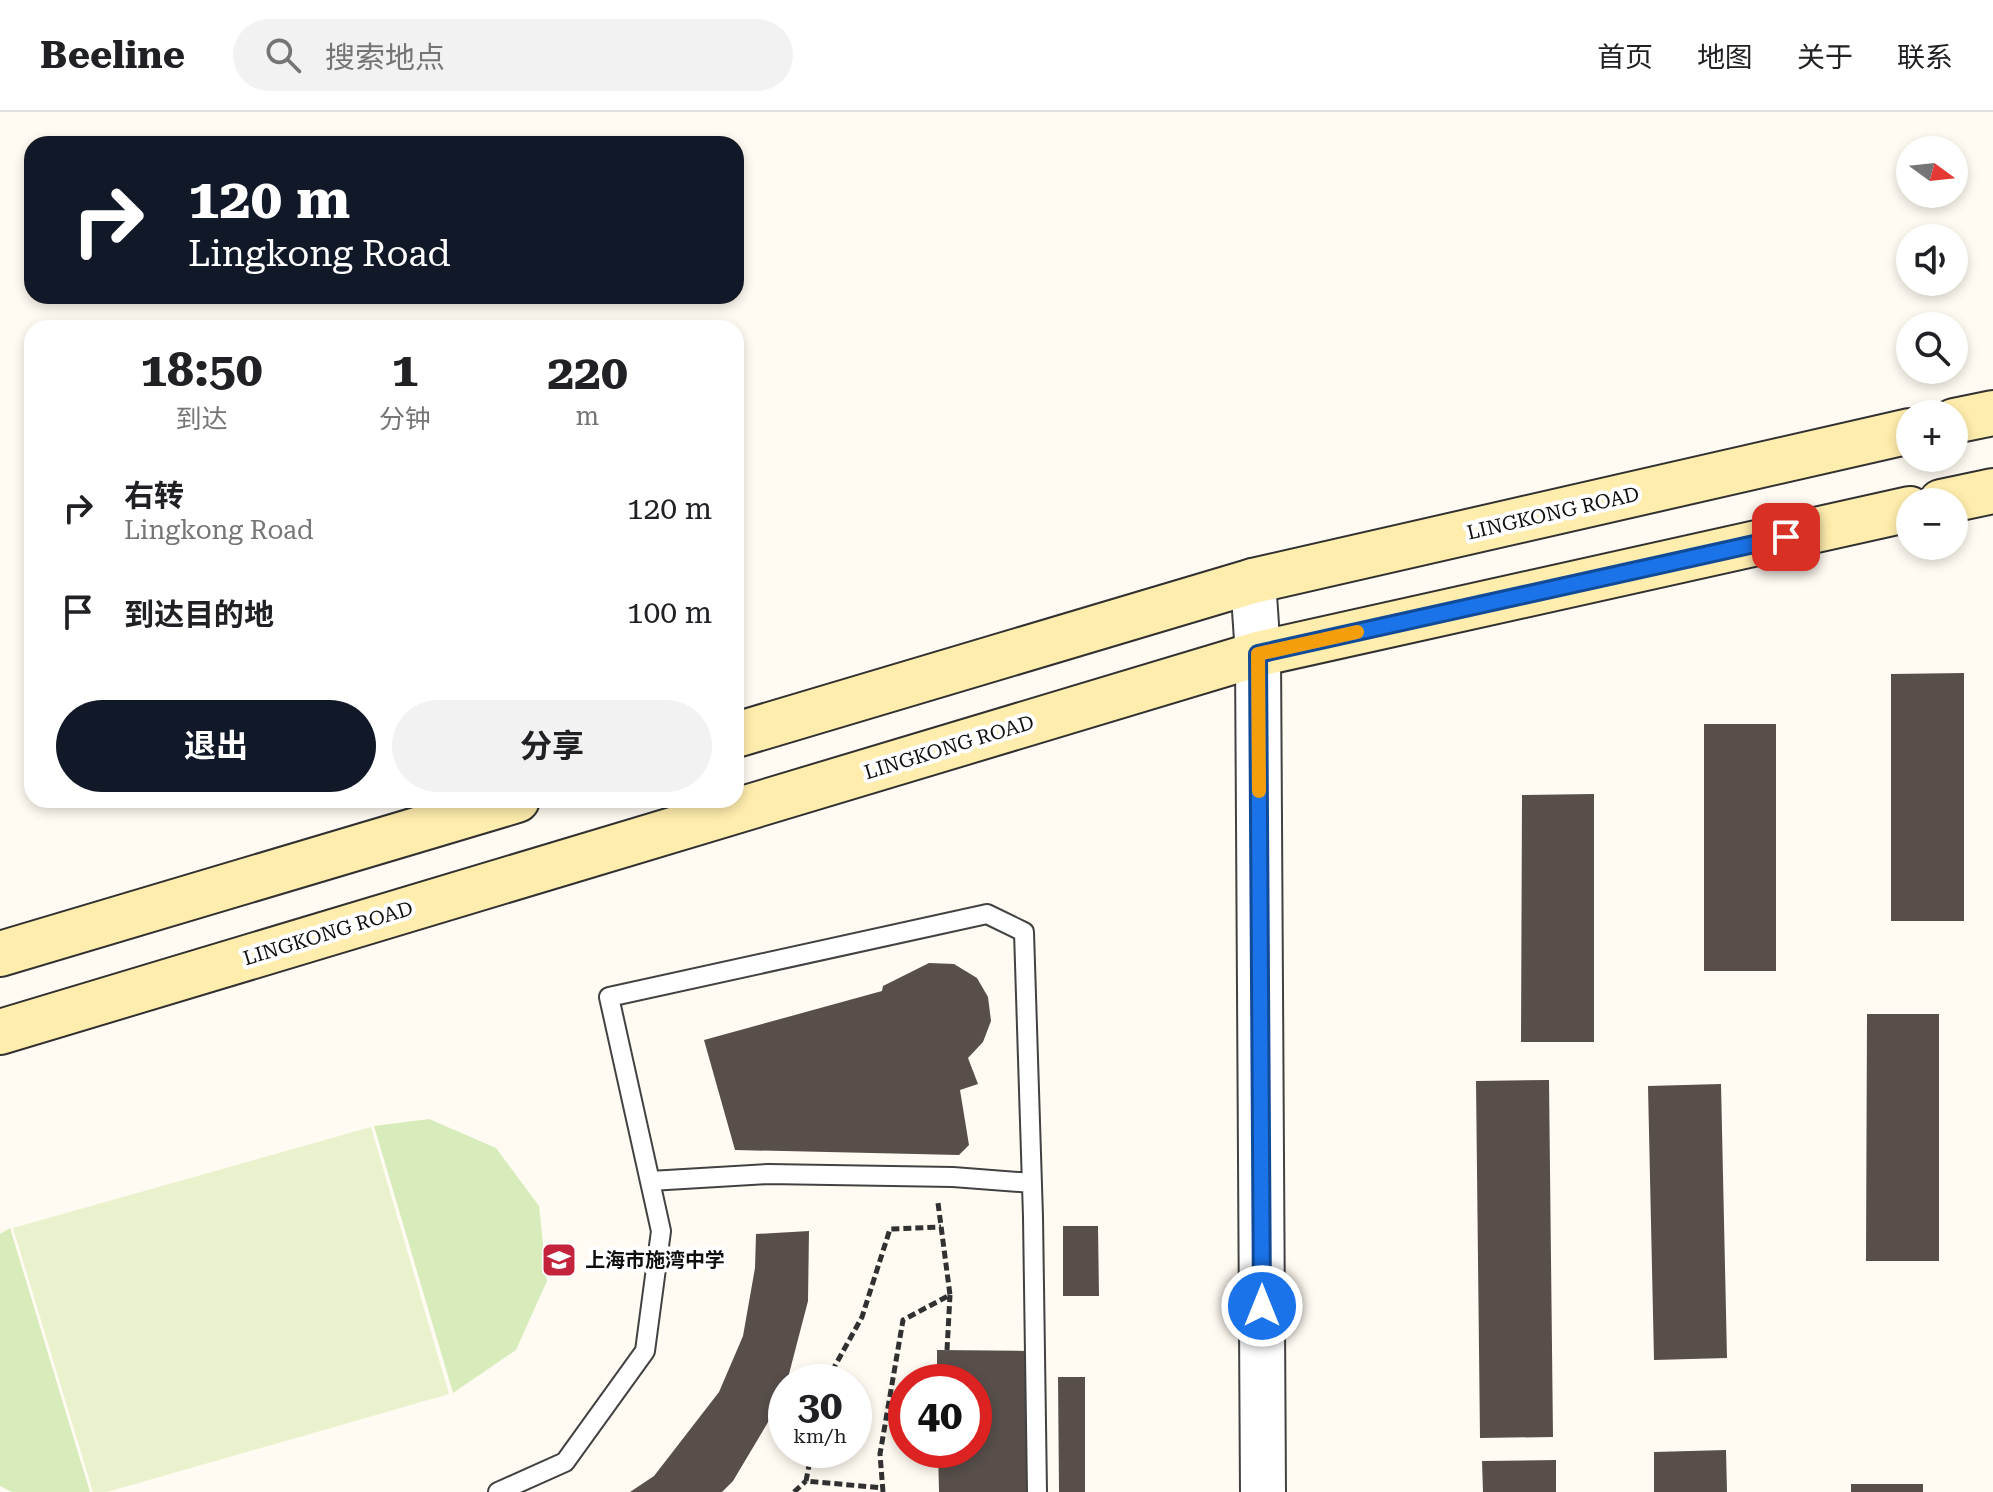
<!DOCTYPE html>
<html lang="zh">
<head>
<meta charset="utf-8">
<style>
  :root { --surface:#fff; --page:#f2f2f2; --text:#202124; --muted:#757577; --line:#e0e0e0; --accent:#111827 }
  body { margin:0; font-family:"Roboto Serif","Noto Sans SC",serif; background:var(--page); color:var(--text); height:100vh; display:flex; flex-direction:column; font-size:30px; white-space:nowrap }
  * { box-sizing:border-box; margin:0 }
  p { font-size:26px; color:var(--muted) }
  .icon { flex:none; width:44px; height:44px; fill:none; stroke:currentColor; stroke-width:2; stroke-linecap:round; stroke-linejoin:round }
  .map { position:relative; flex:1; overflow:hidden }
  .side { position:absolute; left:24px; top:208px; width:720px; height:488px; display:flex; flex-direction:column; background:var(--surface); border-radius:24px; box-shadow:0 4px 12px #0003 }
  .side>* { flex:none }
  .top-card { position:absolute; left:24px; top:24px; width:720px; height:168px; border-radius:24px; box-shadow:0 4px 12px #0003; background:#111827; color:#fff; overflow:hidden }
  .needle { width:52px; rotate:105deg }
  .fabs { position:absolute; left:1896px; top:24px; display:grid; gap:16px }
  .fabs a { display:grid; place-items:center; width:72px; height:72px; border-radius:50%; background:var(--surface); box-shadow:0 4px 12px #0003; font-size:40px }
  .speed { position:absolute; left:768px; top:1252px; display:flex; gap:16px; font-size:40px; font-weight:700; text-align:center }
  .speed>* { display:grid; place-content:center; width:104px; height:104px; border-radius:50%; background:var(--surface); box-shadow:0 4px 12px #0003; line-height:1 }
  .speed small { font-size:20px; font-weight:400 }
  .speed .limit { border:12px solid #d22; background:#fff; color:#111 }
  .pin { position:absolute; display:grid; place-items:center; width:68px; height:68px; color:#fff; margin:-34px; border-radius:16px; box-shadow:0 4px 12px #0006 }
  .me { position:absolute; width:88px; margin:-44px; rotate:0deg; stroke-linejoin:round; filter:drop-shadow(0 0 6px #0008) }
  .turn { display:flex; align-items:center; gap:28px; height:168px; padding:0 32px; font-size:36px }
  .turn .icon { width:104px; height:104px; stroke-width:2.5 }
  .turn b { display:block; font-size:56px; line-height:68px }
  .eta { display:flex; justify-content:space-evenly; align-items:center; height:136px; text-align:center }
  .eta b { font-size:48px; font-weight:700; line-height:56px }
  .button { display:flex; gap:16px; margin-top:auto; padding:16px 32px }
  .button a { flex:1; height:92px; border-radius:48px; background:var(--accent); color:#fff; font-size:32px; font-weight:700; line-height:92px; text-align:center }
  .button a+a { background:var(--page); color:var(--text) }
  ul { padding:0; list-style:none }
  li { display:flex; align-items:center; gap:24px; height:104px; padding:0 32px }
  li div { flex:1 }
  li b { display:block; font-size:30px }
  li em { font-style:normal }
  header { display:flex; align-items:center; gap:48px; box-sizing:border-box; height:112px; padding:0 40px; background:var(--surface); border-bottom:2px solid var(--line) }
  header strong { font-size:38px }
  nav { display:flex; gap:44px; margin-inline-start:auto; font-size:28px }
  .search { width:560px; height:72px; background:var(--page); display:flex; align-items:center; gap:20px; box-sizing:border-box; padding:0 28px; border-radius:44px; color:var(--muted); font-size:30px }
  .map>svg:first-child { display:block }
  .green { fill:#d8ebba }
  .pitch { fill:#e9f2cc }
  .building { fill:#584f4b }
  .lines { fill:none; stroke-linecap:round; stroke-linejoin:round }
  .service-casing { stroke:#424242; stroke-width:22 }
  .tertiary-casing { stroke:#424242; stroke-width:48 }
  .secondary-casing { stroke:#313131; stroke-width:48 }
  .path { stroke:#313131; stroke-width:5; stroke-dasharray:8 4; stroke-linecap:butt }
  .service { stroke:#fff; stroke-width:18 }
  .tertiary { stroke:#fff; stroke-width:44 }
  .secondary { stroke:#ffedad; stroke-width:44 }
  .route-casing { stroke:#114b97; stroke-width:20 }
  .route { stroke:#1a73e8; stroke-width:14 }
  .slow { stroke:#f59e0b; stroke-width:14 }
  .labels { text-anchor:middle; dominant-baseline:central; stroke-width:8; stroke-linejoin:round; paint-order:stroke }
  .street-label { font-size:20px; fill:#0f0f0f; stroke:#fff }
  .poi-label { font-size:20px; font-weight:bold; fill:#0f0f0f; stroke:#fff; text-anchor:start }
</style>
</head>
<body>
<header>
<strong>Beeline</strong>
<div class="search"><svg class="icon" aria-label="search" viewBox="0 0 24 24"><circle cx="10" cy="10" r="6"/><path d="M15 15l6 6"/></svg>搜索地点</div>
<nav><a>首页</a><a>地图</a><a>关于</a><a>联系</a></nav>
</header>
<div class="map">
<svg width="1993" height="1380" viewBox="0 0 1993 1380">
  <rect width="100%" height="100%" fill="#fffbf2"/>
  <!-- green -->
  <path class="green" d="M 429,1007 L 496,1036 L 539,1094 L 547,1169 L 516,1238 L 453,1281 L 374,1014 Z
    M 10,1116 L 90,1380 L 12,1380 L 0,1374 L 0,1122 Z"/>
  <!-- pitch -->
  <path class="pitch" d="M 371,1015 L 449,1282 L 107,1380 L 93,1380 L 13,1116 Z"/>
  <!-- building -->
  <path class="building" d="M 1964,561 L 1964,809 L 1891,809 L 1891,562 Z
    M 1704,612 L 1776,612 L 1776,859 L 1704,859 Z
    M 1594,682 L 1594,930 L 1521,930 L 1522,683 Z
    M 929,851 L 954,852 L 977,866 L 988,885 L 991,909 L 983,930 L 968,946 L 978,972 L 960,978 L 969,1033 L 959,1043 L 735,1038 L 704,928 L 882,879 L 883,874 Z
    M 1867,902 L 1939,902 L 1939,1149 L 1866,1149 Z
    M 1549,968 L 1553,1325 L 1480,1326 L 1476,969 Z
    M 1721,972 L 1727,1246 L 1654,1248 L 1648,974 Z
    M 1063,1114 L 1098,1114 L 1099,1184 L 1063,1184 Z
    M 809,1119 L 808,1189 L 783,1285 L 733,1369 L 722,1380 L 630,1380 L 654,1364 L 719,1280 L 743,1224 L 755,1156 L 756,1122 Z
    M 937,1238 L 1031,1239 L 1031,1380 L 939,1380 L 938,1338 L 974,1338 L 974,1270 L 937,1270 Z
    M 1058,1265 L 1085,1265 L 1085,1380 L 1059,1380 Z
    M 1726,1338 L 1727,1380 L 1654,1380 L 1654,1340 Z
    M 1556,1348 L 1556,1380 L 1483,1380 L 1482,1349 Z
    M 1851,1372 L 1923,1372 L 1923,1380 L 1851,1380 Z"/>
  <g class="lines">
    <defs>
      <path id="service" d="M 650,1069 L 768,1062 L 953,1065 L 1032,1071
        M 498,1380 L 565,1350 L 645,1239 L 661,1119 L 609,885 L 987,802 L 1024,820 L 1033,1105 L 1037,1380"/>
      <path id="tertiary" d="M 1253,469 L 1258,542 L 1263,1380"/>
      <path id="secondary" d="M 1954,309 L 1993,301
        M 1941,390 L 1993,379
        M 736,623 L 1253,469 L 1910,319
        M 0,842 L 517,688
        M 0,920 L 1258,542 L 1910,397"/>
    </defs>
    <!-- service casing -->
    <use href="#service" class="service-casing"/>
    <!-- tertiary casing -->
    <use href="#tertiary" class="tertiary-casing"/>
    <!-- secondary casing -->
    <use href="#secondary" class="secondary-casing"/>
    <!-- path -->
    <path class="path" d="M 947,1238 L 950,1183
      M 826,1270 L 862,1205 L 890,1117 L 941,1115
      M 812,1338 L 806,1369 L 883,1376
      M 794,1380 L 806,1369
      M 883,1380 L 880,1342 L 903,1208 L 950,1183 L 938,1091"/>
    <!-- service -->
    <use href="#service" class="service"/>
    <!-- tertiary -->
    <use href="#tertiary" class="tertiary"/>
    <!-- secondary -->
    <use href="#secondary" class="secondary"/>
  </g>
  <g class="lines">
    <defs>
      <path id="route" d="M 1262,1194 L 1258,542 L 1786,425"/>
    </defs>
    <!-- route casing -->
    <use href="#route" class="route-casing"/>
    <!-- route -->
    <use href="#route" class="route"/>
    <!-- slow -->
    <path class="slow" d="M 1259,679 L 1258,542 L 1357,520"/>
  </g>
  <!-- icons -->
  <defs>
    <symbol id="school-square" viewBox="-11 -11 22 22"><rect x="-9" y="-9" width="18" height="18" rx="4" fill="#c3243c" stroke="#fff"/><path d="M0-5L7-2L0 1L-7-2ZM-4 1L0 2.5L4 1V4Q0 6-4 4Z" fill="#fff"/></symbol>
  </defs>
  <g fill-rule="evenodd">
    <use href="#school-square" x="539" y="1128" width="40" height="40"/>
  </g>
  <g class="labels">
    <!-- street labels -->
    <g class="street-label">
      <text transform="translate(1553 401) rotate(-13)">LINGKONG ROAD</text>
      <text transform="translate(949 635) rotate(-17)">LINGKONG ROAD</text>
      <text transform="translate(328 821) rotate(-17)">LINGKONG ROAD</text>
    </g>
    <!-- poi labels -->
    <g class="poi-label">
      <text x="585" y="1148">上海市施湾中学</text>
    </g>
  </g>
</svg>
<div class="fabs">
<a><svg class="needle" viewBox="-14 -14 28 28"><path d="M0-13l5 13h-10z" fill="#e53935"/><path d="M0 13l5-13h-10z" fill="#757577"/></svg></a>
<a><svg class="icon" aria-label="sound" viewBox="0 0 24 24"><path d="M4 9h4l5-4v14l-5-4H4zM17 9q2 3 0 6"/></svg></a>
<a><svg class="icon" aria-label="search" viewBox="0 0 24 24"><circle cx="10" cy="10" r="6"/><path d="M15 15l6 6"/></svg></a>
<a>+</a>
<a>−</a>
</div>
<div class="speed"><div>30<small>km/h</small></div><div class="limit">40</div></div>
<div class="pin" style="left:1786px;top:425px;background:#d93025"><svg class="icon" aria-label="arrive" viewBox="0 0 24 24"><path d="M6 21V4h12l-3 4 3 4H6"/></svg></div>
<svg class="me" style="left:1262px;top:1194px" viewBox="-20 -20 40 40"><circle r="17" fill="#1a73e8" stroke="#fff" stroke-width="3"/><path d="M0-11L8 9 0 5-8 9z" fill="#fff"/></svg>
<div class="top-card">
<div class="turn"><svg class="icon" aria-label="right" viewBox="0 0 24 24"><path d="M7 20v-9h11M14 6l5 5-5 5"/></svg><div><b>120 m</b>Lingkong Road</div></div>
</div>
<section class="side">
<div class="eta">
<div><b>18:50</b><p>到达</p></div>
<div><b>1</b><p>分钟</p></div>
<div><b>220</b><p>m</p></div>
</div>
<ul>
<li><svg class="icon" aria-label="right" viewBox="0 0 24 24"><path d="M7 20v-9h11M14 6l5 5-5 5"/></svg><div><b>右转</b><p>Lingkong Road</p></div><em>120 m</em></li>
<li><svg class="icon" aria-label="arrive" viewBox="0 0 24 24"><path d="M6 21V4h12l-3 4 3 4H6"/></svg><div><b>到达目的地</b></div><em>100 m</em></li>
</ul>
<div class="button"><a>退出</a><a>分享</a></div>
</section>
</div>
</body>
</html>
